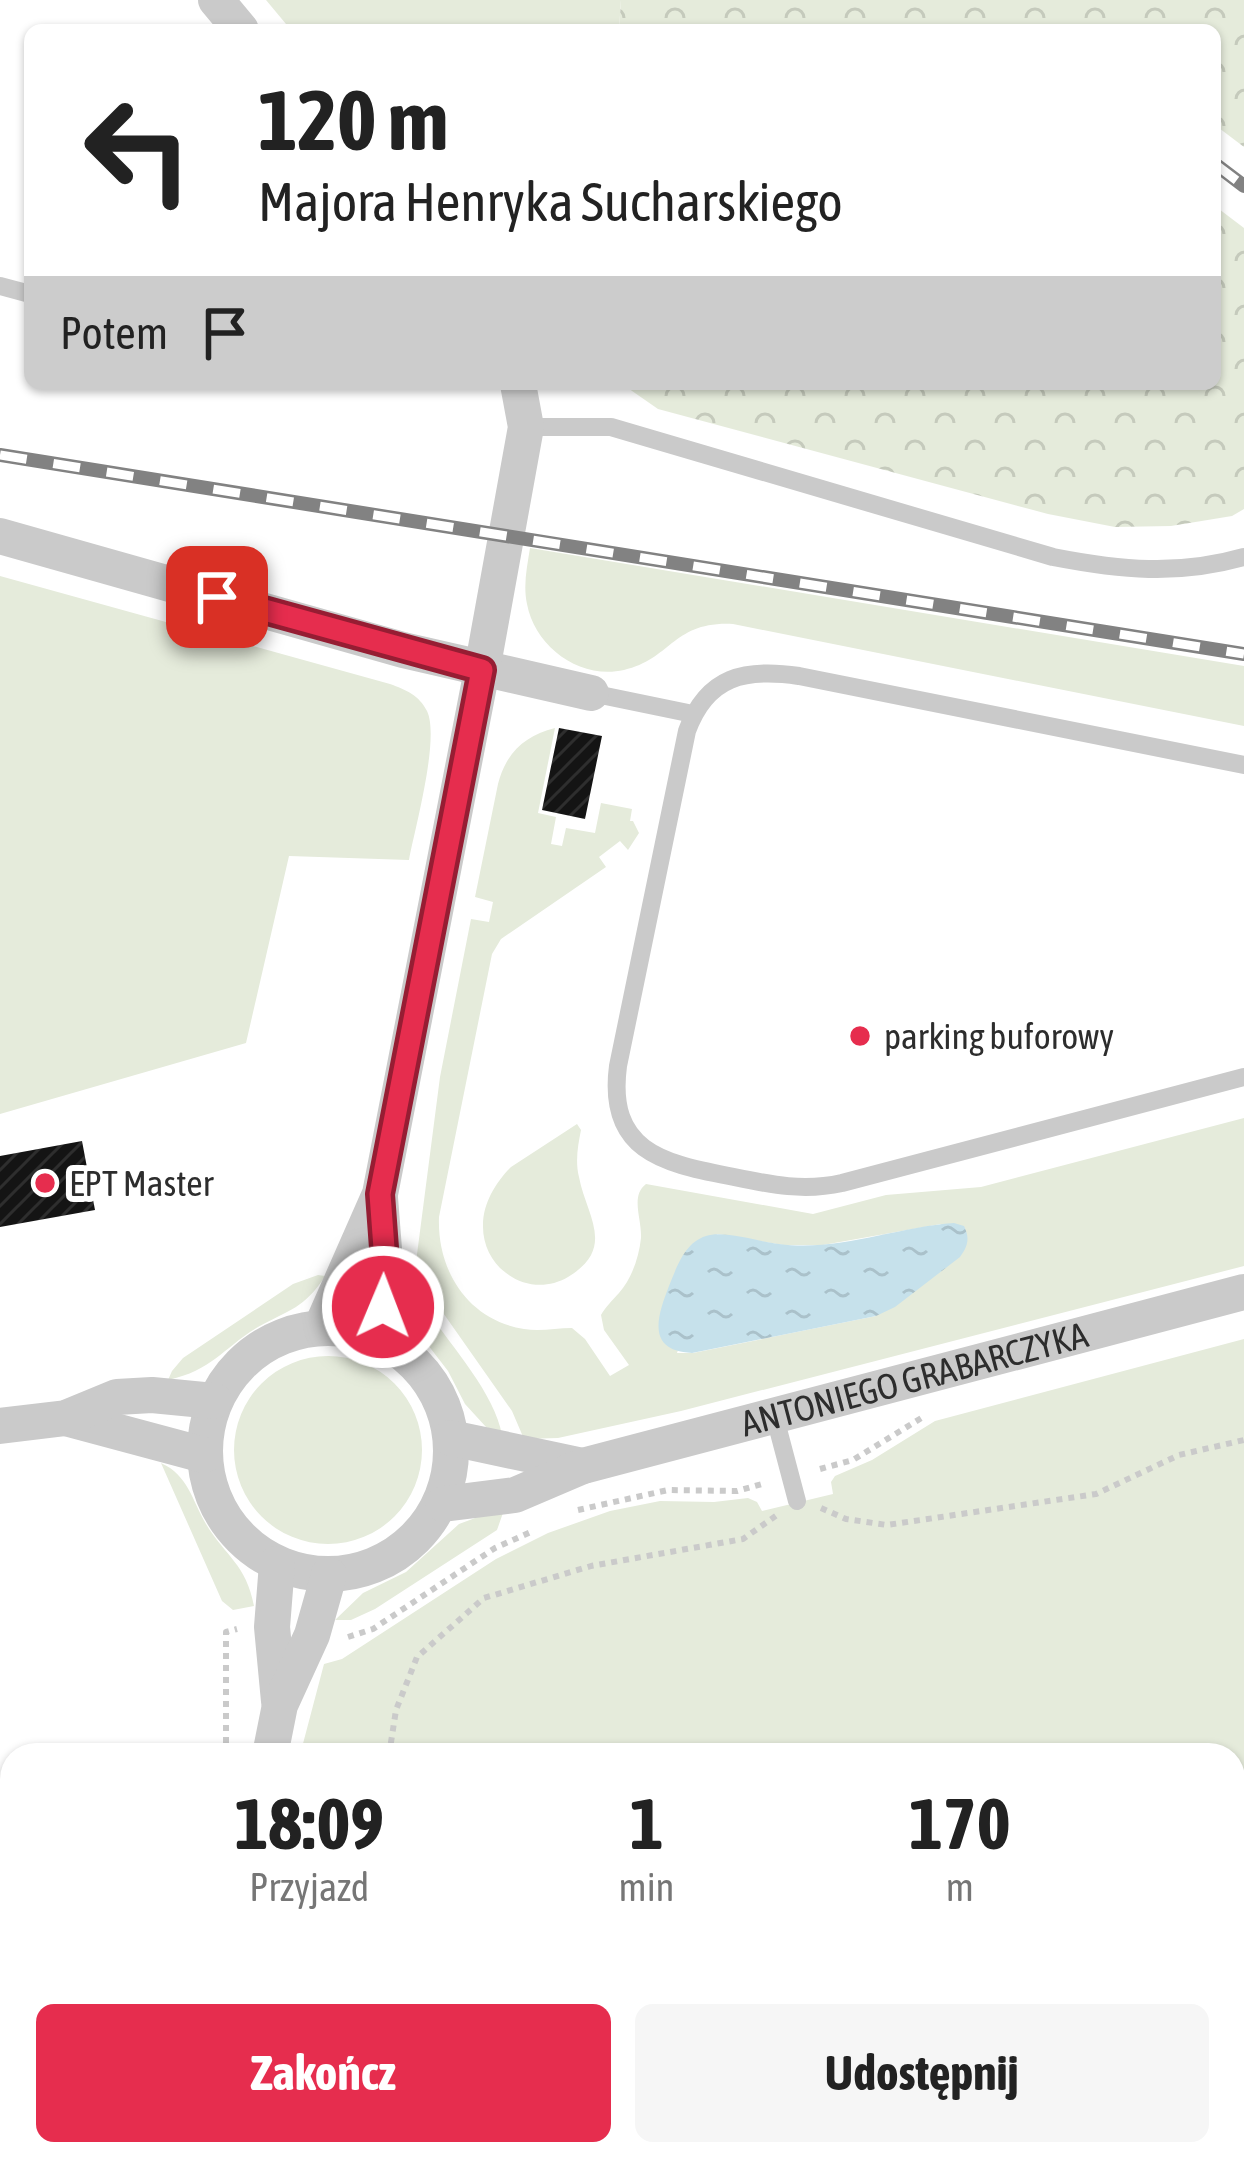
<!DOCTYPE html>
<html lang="pl">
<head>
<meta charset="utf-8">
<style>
  :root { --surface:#fff; --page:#f6f6f6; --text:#222; --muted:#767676; --accent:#e62d4e }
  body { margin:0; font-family:"Asap Condensed",sans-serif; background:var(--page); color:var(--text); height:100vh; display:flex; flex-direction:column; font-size:45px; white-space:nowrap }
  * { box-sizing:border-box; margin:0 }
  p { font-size:39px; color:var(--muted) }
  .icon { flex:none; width:66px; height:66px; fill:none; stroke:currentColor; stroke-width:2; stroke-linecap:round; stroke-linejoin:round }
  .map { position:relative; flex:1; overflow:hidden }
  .sheet { position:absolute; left:0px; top:1743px; width:1245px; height:423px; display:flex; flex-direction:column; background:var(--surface); border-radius:36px 36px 0 0; box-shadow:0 3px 9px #0004 }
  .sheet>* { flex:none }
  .hud { position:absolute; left:24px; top:24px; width:1197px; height:366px; border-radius:18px; box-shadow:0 3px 9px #0004; background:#fff; color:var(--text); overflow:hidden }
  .pin { position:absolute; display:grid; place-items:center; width:102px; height:102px; color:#fff; margin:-51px; border-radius:24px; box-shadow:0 6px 18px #0006 }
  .me { position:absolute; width:132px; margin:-66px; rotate:1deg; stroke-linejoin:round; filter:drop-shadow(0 0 9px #0008) }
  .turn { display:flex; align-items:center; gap:42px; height:252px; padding:0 36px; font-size:54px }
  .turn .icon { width:156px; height:156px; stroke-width:2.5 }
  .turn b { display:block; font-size:84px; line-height:102px }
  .then { display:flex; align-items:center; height:114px; padding:0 36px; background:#0003; gap:24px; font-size:45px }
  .eta { display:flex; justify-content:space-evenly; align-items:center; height:204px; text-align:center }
  .eta b { font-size:72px; font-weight:700; line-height:84px }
  .button { display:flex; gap:24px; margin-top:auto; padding:24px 36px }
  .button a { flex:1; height:138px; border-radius:18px; background:var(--accent); color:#fff; font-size:48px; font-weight:700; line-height:138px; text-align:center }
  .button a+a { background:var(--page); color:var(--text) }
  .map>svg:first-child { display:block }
  .grass { fill:#e5ebdb; fill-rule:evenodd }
  .forest { fill:url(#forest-crowns) }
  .water { fill:url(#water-ripples) }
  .building { fill:url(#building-hatch) }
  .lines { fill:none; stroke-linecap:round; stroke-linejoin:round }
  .path { stroke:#cacaca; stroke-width:6; stroke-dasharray:6 6; stroke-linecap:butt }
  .service { stroke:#cacaca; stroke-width:18 }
  .minor { stroke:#cacaca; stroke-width:36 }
  .rail-casing { stroke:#828282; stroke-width:14 }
  .rail { stroke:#fff; stroke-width:9; stroke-dasharray:27; stroke-linecap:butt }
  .route-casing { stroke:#961d33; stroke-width:30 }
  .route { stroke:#e62d4e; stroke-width:21 }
  .poi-dot { fill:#e62d4e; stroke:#fff; stroke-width:4.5 }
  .labels { text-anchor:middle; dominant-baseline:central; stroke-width:12; stroke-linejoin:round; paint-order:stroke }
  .poi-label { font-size:36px; fill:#2d2d2d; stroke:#fff; text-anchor:start }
  .street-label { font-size:36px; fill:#2d2d2d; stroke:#fff }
</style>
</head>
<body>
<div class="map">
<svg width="1244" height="2165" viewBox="0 0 1244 2165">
  <defs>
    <pattern id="forest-crowns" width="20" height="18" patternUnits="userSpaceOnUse" patternTransform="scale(3)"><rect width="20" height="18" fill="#e5ebdb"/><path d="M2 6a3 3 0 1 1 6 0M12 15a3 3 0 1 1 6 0" fill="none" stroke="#c5cabc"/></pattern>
    <pattern id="water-ripples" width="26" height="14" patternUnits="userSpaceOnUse" patternTransform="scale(3)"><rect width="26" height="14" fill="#c6e1eb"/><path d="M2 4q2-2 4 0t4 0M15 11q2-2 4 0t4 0" fill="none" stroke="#aac1ca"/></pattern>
    <pattern id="building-hatch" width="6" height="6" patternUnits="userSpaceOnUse" patternTransform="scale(3)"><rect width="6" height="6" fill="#141414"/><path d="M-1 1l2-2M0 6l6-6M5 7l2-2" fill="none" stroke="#2e2e2e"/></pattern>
  </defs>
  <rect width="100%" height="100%" fill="#fff"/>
  <!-- grass -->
  <path class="grass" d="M 266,0 L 621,0 L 619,30 L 291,30 Z
    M 530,548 L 1244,666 L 1244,726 L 733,624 C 673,621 672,659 624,670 C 580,680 535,647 527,604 C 523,585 527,567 530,548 Z
    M 0,576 L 390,684 C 406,690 419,695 427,711 C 440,738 415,828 409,860 L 289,856 L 246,1043 L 0,1114 Z
    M 555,728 L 538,813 L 556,817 L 551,844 L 562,846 L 566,828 L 595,833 L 601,803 L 632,809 L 630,821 L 633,821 L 639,833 L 628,850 L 620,841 L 599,857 L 606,867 L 501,939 L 492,954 L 439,1217 C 437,1271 468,1320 524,1329 C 540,1332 556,1328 572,1328 L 585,1339 L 610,1376 L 629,1365 L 604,1330 L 601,1315 C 606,1306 612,1301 619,1293 C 632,1278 639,1257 641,1238 C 642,1219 630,1196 646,1184 L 813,1214 L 886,1195 L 981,1187 L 1244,1118 L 1244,1266 L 681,1411 L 558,1438 L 524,1439 L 512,1411 L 420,1280 L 416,1262 L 440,1077 L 471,919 L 489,922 L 493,902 L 475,897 L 498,784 C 506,753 524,736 555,728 ZM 941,1224 L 876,1316 L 693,1353 L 677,1353 L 717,1234 L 783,1245 L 823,1245 Z
    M 577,1124 L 581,1130 C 578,1145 575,1161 579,1177 C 586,1215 617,1248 568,1277 C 529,1300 482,1269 483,1225 C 483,1203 496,1182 511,1167 Z
    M 318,1275 L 325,1276 C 305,1308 289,1310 258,1327 C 223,1348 213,1370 168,1380 L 172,1371 L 183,1358 L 293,1284 Z
    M 404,1294 L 423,1306 L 429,1313 C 452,1347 495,1394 502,1435 L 486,1427 L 465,1404 L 448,1371 L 411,1323 Z
    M 1244,1339 L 1244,2165 L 222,2165 L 224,2154 L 1233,2154 L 1233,1755 L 300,1755 L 324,1664 L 342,1659 L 496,1559 L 548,1533 L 610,1511 L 660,1501 L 714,1502 L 748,1498 L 757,1502 L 762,1511 L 833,1494 L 831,1482 L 835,1476 L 872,1460 L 935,1421 Z
    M234 1450a94 94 0 1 1 188 0a94 94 0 1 1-188 0Z
    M 161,1463 C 188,1475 192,1500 206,1524 C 226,1557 246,1564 254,1606 L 233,1610 L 222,1601 Z
    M 504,1510 L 497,1530 L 375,1609 L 351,1620 L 335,1620 L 363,1593 L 406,1572 L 459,1524 L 486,1514 Z"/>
  <!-- forest -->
  <path class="forest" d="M 621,0 L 1244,0 L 1244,147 L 1215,125 L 1215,30 L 619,30 Z
    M 1215,206 L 1244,228 L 1244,509 L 1232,516 L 1171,526 L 1115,527 L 1048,514 L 658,409 L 622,384 L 1215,384 Z"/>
  <!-- water -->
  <path class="water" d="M 954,1223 L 964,1226 C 970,1238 968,1246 960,1257 L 895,1307 L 876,1316 L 692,1353 C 646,1351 657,1317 669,1286 C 677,1267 684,1243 706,1236 C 724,1230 760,1242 779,1244 C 838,1252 896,1227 954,1223 Z"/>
  <!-- building -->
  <path class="building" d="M 559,728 L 602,736 L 585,819 L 542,810 Z
    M 82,1141 L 95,1210 L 0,1227 L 0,1156 Z"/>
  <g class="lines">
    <!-- path -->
    <path class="path" d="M 820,1469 L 853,1460 L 923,1417
      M 821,1508 L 846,1519 L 887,1525 L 1096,1494 L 1179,1455 L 1244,1440
      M 578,1510 L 668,1490 L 737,1491 L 762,1484
      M 348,1637 L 373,1629 L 495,1548 L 533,1531
      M 226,1755 L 226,1632 L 237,1629
      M 389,1755 L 396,1710 L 417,1657 L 484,1598 L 591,1566 L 743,1539 L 777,1515
      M 1233,2142 L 1244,2144"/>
    <!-- service -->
    <path class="service" d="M 0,286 L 30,294
      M 526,427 L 611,427 L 1053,557 C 1120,570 1178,576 1244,557
      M 591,693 L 693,714
      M 1244,765 L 799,676 C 745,668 707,676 687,731 L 618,1066 C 607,1150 661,1163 729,1176 C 768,1184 802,1192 842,1183 L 1244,1077
      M 774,1414 L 797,1501"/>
    <!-- minor -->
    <g class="minor">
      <path d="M 216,0 L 241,30"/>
      <path d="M 0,536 L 403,650 L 591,693"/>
      <circle cx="328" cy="1451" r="123"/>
      <path d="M 321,1328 L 380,1194 L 482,670 L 526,427 L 518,384"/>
      <path d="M 380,1339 L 386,1275 L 380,1198"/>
      <path d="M 66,1418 L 204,1455"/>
      <path d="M 0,1426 L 66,1418 L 117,1397 L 152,1395 L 214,1401"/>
      <path d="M 451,1438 L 583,1466"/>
      <path id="s1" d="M 443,1504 L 515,1495 L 583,1466 L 1244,1292"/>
      <path d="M 277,1564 L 272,1627 L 279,1701"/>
      <path d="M 270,1755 L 280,1705 L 312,1635 L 329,1575"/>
      <path d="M 191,2165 L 193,2154"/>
    </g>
    <defs>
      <path id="rail" d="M 1215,164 L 1244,186
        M 0,455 L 1244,654"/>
    </defs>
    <!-- rail casing -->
    <use href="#rail" class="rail-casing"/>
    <!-- rail -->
    <use href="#rail" class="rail"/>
  </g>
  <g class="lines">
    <defs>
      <path id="route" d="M 217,597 L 482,670 L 380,1194 L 386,1275 L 383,1307"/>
    </defs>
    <!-- route casing -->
    <use href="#route" class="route-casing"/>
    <!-- route -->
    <use href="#route" class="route"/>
  </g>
  <!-- markers -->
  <g class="poi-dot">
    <circle cx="860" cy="1036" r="12"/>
    <circle cx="45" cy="1183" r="12"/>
  </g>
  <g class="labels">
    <!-- poi labels -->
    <g class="poi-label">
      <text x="884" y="1036">parking buforowy</text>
      <text x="69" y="1183">EPT Master</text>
    </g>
    <!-- street labels -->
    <g class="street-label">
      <text stroke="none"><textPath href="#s1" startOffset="489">ANTONIEGO GRABARCZYKA</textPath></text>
    </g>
  </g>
</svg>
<div class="pin" style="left:217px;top:597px;background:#d93025"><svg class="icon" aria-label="arrive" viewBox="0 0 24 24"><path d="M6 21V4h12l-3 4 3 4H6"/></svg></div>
<svg class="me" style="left:383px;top:1307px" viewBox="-20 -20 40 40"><circle r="17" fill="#e62d4e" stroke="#fff" stroke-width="3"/><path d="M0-11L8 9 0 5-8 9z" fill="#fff"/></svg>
<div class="hud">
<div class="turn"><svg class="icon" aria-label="left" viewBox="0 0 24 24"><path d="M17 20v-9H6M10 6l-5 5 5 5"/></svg><div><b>120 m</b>Majora Henryka Sucharskiego</div></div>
<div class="then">Potem<svg class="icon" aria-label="arrive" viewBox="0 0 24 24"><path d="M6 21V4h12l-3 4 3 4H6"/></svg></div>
</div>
<section class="sheet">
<div class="eta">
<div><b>18:09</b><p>Przyjazd</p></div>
<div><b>1</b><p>min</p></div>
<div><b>170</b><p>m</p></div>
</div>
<div class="button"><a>Zakończ</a><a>Udostępnij</a></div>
</section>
</div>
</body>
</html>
